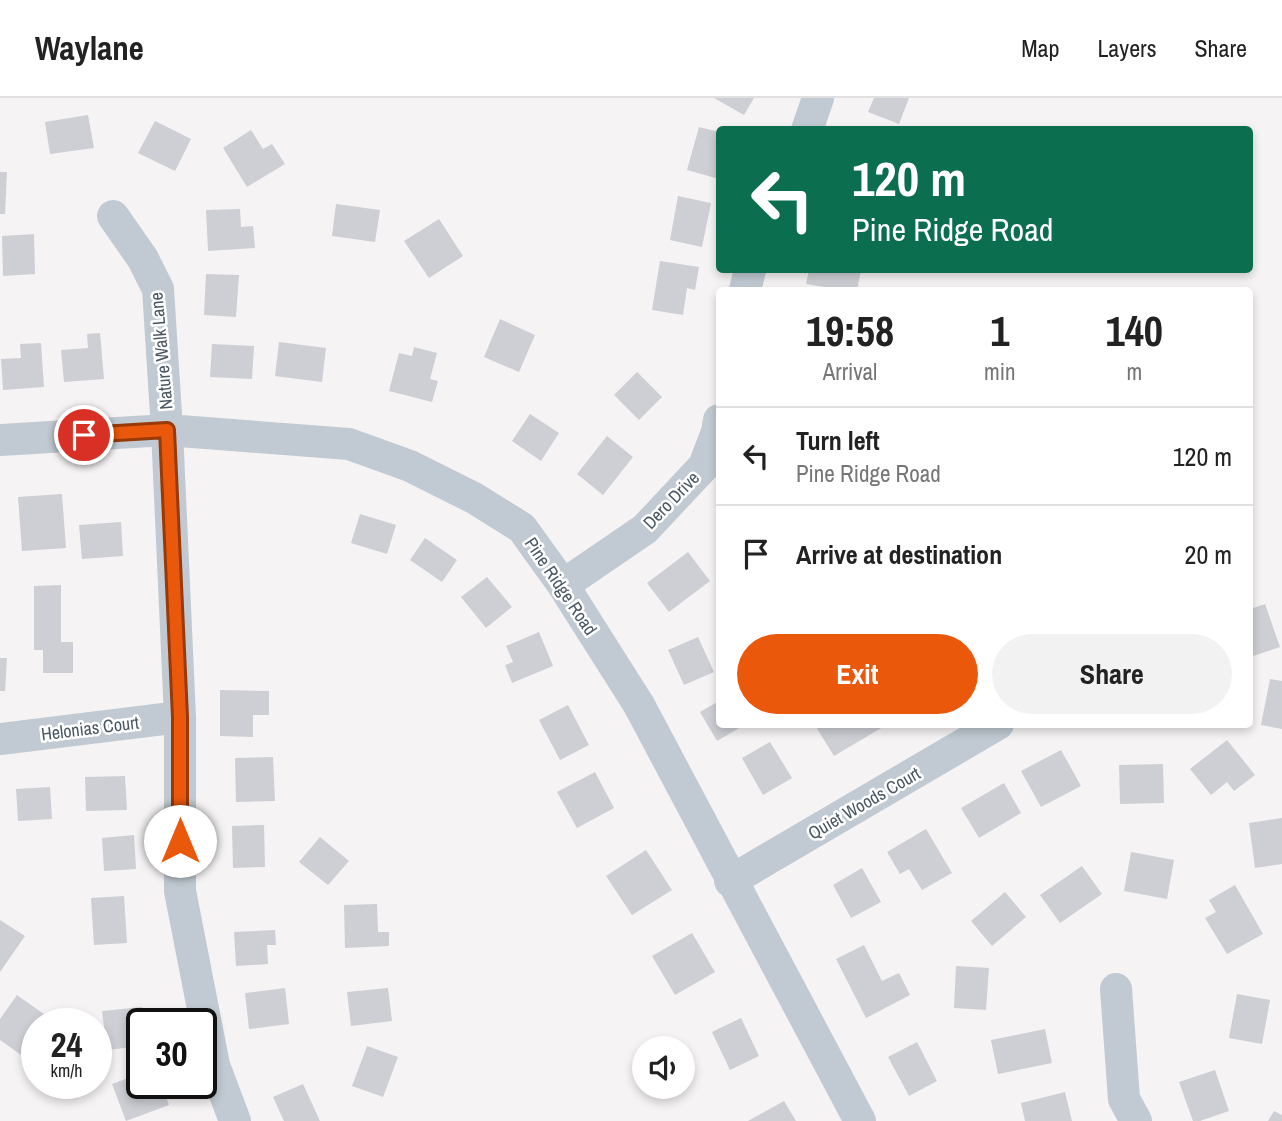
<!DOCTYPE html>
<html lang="en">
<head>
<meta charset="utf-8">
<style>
  :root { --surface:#fff; --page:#f2f2f2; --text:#222; --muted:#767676; --line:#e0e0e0; --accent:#ea580c }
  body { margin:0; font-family:"Archivo Narrow",sans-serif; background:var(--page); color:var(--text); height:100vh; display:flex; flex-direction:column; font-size:26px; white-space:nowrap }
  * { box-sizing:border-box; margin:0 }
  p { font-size:23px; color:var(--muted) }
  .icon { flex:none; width:38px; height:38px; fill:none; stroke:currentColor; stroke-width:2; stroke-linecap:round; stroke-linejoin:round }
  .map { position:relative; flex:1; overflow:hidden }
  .panel { position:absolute; left:716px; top:189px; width:537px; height:441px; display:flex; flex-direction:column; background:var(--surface); border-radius:7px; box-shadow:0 4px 10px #0003 }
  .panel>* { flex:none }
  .top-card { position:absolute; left:716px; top:28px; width:537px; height:147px; border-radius:7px; box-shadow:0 4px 10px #0003; background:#0b6e4f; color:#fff; overflow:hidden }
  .tools { position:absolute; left:632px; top:938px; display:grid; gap:14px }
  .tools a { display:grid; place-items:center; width:63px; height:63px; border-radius:50%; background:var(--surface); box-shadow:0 4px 10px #0003; font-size:35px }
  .speed { position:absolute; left:21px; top:910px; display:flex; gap:14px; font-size:35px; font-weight:700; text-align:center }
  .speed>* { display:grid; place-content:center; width:91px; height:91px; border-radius:50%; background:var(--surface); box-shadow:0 4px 10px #0003; line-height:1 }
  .speed small { font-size:18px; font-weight:400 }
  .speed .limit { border:4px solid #111; border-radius:10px; background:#fff; color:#111 }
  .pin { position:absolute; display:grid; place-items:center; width:60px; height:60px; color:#fff; margin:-30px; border:4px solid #fff; border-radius:50%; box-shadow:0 2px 7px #0007 }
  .me { position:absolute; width:77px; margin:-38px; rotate:0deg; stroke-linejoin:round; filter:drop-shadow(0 0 5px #0008) }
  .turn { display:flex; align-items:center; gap:24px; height:147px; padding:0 21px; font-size:32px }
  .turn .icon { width:91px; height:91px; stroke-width:2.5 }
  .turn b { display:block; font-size:49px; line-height:60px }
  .eta { display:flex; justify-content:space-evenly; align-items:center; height:119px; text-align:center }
  .eta b { font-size:42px; font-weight:800; line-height:49px }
  .cta { display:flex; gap:14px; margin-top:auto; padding:14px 21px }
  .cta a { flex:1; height:80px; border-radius:42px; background:var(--accent); color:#fff; font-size:28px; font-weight:800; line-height:80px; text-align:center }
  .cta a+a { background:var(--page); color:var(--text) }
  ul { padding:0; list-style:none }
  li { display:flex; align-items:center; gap:21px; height:98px; padding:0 21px; border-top:2px solid var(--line) }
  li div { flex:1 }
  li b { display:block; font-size:26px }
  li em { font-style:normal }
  header { display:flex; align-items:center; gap:42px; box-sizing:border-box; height:98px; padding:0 35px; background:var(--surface); border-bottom:2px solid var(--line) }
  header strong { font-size:33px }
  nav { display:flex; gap:38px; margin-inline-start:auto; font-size:24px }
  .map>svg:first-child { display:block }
  .building { fill:#cdcfd5 }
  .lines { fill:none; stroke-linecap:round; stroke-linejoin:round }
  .minor { stroke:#c1cad2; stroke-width:32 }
  .route-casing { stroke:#983908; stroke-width:18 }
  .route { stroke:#ea580c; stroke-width:12 }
  .labels { text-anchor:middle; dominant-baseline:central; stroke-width:5; stroke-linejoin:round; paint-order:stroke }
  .street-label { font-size:18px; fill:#4a5661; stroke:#fff }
</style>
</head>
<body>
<header>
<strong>Waylane</strong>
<nav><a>Map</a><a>Layers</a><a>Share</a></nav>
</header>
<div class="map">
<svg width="1282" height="1023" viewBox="0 0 1282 1023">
  <rect width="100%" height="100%" fill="#f5f3f3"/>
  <!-- building -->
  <path class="building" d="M 714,0 L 754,0 L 744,17 Z
    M 874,0 L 909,0 L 899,26 L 868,14 Z
    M 88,17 L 94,50 L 50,56 L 45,24 Z
    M 155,23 L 191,41 L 175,73 L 138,55 Z
    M 699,29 L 719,34 L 719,81 L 687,72 Z
    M 251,32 L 263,51 L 272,46 L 285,66 L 247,89 L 223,50 Z
    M 0,74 L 7,74 L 5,116 L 0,116 Z
    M 678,98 L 711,105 L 702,149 L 670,142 Z
    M 336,106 L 380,112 L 375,144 L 332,138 Z
    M 240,111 L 241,129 L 253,128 L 255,150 L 208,153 L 206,112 Z
    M 439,121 L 463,158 L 429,180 L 404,143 Z
    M 34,136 L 35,176 L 3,178 L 2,138 Z
    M 660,163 L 699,169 L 695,192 L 687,190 L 683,217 L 652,212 Z
    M 809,172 L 861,172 L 857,192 L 843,192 L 806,186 Z
    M 206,176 L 239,177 L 236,219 L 204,217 Z
    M 500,221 L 535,237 L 519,274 L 484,259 Z
    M 100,235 L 104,281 L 64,284 L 61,252 L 88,250 L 87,236 Z
    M 279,244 L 326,250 L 322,284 L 275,278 Z
    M 41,245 L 44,289 L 3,292 L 1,261 L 21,260 L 20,246 Z
    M 212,246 L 254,248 L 252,281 L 210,279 Z
    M 414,249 L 437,255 L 430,281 L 438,283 L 432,304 L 389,293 L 399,255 L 412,258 Z
    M 637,274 L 662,299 L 639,322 L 614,297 Z
    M 530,316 L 559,335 L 541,363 L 512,343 Z
    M 607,338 L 633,359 L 603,397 L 577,376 Z
    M 62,396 L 66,450 L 22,453 L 18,399 Z
    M 360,416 L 396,427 L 387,456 L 351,445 Z
    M 121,424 L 123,458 L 82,461 L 79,427 Z
    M 425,440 L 457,462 L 442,484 L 410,462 Z
    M 688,454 L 710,483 L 669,514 L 647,485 Z
    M 487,479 L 512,509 L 486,530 L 461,499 Z
    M 61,487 L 61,544 L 73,544 L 73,575 L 43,575 L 43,552 L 34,552 L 34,488 Z
    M 1265,506 L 1280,549 L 1250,559 L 1250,511 Z
    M 539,534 L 553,568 L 512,585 L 505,567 L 513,564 L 506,548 Z
    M 698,539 L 714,574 L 684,587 L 668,552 Z
    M 0,560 L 7,560 L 5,593 L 0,593 Z
    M 1270,581 L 1282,583 L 1282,631 L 1261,627 Z
    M 220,592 L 269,593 L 269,617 L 253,617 L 253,639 L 220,638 Z
    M 719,603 L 719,626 L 746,626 L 717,643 L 700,614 Z
    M 568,607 L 589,647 L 560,662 L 539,622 Z
    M 820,626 L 888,626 L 834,658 L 816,629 Z
    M 1227,642 L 1255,677 L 1234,693 L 1227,684 L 1211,697 L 1190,671 Z
    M 770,644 L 792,680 L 763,697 L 742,660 Z
    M 1061,652 L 1081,688 L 1041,709 L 1021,673 Z
    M 273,659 L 275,703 L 236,704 L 235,660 Z
    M 1163,666 L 1164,705 L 1120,706 L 1119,667 Z
    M 595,674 L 614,710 L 577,730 L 557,694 Z
    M 125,678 L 127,712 L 86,713 L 85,679 Z
    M 1004,685 L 1021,715 L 979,740 L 961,710 Z
    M 50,689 L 52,721 L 18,723 L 16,691 Z
    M 1282,720 L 1282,766 L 1255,770 L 1249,725 Z
    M 264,727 L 265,769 L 233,770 L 232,728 Z
    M 926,731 L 952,775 L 922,792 L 909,771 L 900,776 L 887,754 Z
    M 134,737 L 136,771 L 104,773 L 102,740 Z
    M 320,739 L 349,763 L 328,787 L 299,764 Z
    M 646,752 L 672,792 L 632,817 L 606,778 Z
    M 1131,754 L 1174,762 L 1167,801 L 1124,793 Z
    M 1082,768 L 1102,796 L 1060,825 L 1040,797 Z
    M 862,770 L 881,804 L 851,820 L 833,787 Z
    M 1235,787 L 1263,836 L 1227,856 L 1205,820 L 1216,814 L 1209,802 Z
    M 1005,794 L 1026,819 L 992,848 L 971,823 Z
    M 124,798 L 127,845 L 94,847 L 91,800 Z
    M 377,806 L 378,834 L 389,834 L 389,848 L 345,850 L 344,807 Z
    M 0,822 L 25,838 L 0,874 Z
    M 275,832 L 276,847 L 267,847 L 268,866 L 236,868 L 234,834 Z
    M 692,835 L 715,874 L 675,897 L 652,858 Z
    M 864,847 L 882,883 L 899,875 L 910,897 L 866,920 L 836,861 Z
    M 956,868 L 989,870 L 986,912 L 954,910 Z
    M 285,890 L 289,926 L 249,931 L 245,895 Z
    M 388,890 L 392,923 L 351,928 L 347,894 Z
    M 1237,896 L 1270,902 L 1262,946 L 1229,940 Z
    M 17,897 L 48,919 L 43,926 L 37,926 L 37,935 L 21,957 L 0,942 L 0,921 Z
    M 142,909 L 144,926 L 142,926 L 142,948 L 107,952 L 102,913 Z
    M 741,920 L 759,958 L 730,972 L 712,934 Z
    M 1045,931 L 1052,965 L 998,976 L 991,942 Z
    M 917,944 L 937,983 L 909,998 L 888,959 Z
    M 367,948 L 398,959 L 383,999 L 352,988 Z
    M 1215,972 L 1229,1013 L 1200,1023 L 1193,1023 L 1179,984 Z
    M 142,975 L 142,985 L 161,985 L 169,1007 L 126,1023 L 112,986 Z
    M 303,986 L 320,1023 L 284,1023 L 273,999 Z
    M 1065,994 L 1072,1023 L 1025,1023 L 1021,1005 Z
    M 784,1003 L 796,1023 L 748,1023 Z
    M 1274,1013 L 1282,1017 L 1282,1023 L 1268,1023 Z"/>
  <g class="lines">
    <!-- minor -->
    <path class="minor" d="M 807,32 L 818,0
      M 113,118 L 143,161 L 158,191 L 167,332 L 180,619 L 180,793 L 214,967 L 235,1023
      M 745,192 L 750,172
      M 0,342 L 167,332 L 349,346 L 410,368 L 474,400 L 522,430 L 563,487 L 639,607 L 860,1023
      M 563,487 L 645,431 L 704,368 L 717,334 L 719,322
      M 0,641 L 180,619
      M 730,783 L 998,626
      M 1116,891 L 1124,1001 L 1136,1023"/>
  </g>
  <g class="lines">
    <defs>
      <path id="route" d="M 84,337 L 167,332 L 180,619 L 180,743"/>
    </defs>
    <!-- route casing -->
    <use href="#route" class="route-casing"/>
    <!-- route -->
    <use href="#route" class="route"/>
  </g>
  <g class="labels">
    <!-- street labels -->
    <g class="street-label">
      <text transform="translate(161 253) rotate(-95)">Nature Walk Lane</text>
      <text transform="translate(671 402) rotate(-46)">Dero Drive</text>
      <text transform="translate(561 488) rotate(56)">Pine Ridge Road</text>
      <text transform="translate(90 630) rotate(-7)">Helonias Court</text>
      <text transform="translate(864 705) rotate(-30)">Quiet Woods Court</text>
    </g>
  </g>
</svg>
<div class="tools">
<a><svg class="icon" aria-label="sound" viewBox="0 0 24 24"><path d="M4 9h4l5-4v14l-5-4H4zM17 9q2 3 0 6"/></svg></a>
</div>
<div class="speed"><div>24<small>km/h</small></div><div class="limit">30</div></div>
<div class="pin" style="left:84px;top:337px;background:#d93025"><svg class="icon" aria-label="arrive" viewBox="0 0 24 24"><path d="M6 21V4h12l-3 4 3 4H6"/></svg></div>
<svg class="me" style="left:180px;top:743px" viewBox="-20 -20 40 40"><circle r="19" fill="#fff"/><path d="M0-13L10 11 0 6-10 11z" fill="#ea580c"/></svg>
<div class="top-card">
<div class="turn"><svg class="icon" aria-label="left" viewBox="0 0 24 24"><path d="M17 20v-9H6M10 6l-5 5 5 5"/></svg><div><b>120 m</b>Pine Ridge Road</div></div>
</div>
<section class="panel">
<div class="eta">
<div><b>19:58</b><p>Arrival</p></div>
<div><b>1</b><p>min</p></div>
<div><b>140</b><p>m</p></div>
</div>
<ul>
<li><svg class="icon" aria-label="left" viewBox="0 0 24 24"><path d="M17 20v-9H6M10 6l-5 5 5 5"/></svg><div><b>Turn left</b><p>Pine Ridge Road</p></div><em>120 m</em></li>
<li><svg class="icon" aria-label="arrive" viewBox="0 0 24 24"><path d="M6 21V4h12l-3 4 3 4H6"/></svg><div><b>Arrive at destination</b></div><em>20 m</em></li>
</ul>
<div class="cta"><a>Exit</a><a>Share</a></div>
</section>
</div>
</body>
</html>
